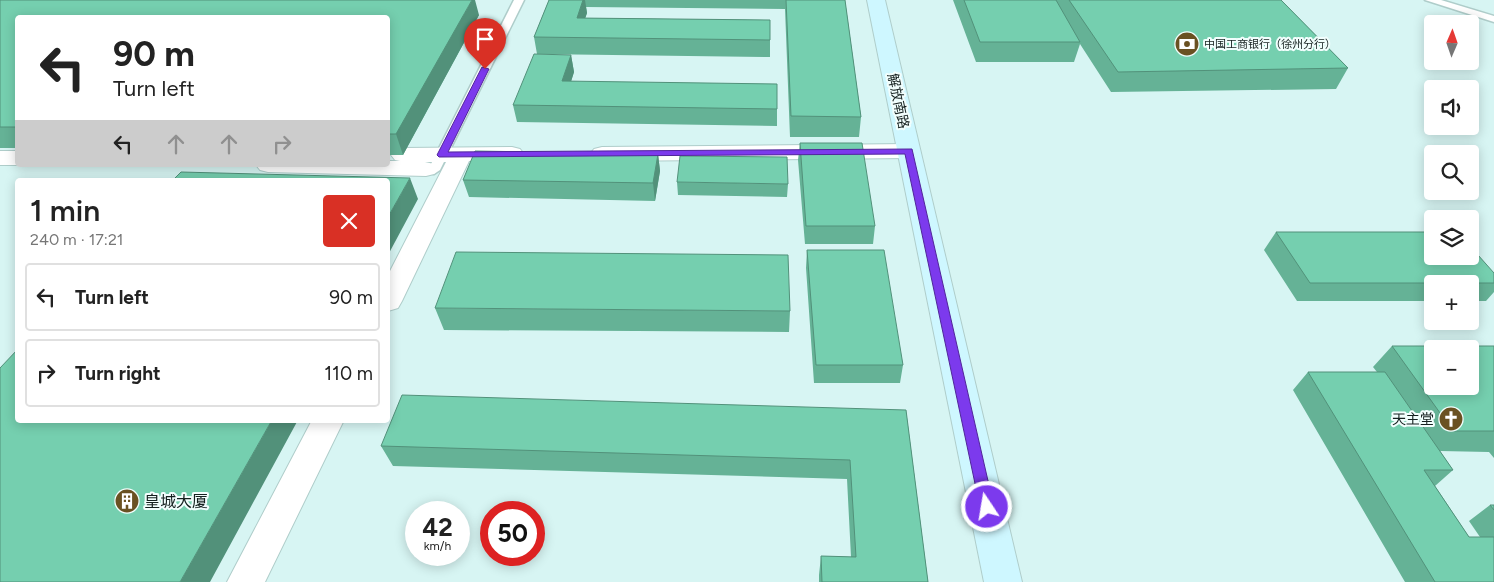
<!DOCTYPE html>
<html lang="en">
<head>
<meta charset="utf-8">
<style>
  :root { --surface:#fff; --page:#f2f2f2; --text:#222; --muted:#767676; --line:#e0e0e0 }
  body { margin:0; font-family:Figtree,"Noto Sans SC",sans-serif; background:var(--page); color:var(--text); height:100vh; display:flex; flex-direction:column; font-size:19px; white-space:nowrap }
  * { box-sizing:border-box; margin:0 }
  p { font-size:16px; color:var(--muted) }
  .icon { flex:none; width:28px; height:28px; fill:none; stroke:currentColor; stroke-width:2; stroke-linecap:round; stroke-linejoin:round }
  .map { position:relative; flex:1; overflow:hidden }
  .sheet { position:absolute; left:15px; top:178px; width:375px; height:245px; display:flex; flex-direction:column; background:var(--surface); border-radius:5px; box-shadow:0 2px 12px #0003 }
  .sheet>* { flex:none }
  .top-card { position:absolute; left:15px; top:15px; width:375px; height:152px; border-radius:5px; box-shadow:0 2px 12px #0003; background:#fff; color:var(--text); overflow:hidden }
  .needle { width:32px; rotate:2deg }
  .fabs { position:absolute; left:1424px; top:15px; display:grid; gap:10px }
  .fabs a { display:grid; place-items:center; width:55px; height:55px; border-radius:5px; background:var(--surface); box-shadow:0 2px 12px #0003; font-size:25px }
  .speed { position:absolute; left:405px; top:501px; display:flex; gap:10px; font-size:25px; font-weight:700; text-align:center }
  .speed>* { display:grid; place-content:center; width:65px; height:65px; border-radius:50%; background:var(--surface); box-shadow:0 2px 12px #0003; line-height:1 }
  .speed small { font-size:12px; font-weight:400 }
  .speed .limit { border:8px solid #d22; background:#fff; color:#111 }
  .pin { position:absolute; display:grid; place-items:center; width:42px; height:42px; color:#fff; margin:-51px -21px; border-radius:50% 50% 50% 0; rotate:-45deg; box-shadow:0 0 5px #0007 }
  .pin .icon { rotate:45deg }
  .me { position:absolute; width:55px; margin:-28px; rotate:348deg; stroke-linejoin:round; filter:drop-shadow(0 0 4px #0008) }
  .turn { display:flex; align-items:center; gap:18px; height:105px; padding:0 15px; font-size:22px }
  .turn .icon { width:65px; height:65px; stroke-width:2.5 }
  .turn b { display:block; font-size:35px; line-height:42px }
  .lanes { display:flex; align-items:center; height:48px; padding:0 15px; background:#0003; justify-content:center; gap:25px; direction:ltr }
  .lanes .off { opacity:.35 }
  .round { display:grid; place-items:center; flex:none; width:52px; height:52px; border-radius:5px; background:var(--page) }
  .headline { display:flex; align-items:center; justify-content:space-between; height:85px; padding:0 15px }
  h1 { font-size:30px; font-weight:600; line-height:38px }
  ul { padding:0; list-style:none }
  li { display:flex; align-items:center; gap:15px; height:68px; margin:0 10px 8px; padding:0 5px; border:2px solid var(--line); border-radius:5px }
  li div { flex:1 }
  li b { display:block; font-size:19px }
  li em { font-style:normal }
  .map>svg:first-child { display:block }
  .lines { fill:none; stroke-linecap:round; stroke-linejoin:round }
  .lane-casing { stroke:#afcdca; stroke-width:3 }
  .street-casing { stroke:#afcdca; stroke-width:2 }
  .secondary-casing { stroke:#afcdca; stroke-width:2 }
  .lane { fill:#fff; fill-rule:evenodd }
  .street { fill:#fff; fill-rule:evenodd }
  .secondary { fill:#cef7ff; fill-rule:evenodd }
  .wall { fill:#65b296 }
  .shaded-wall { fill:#52917a }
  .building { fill:#75cfaf; stroke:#52917a; fill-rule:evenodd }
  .route { fill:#7c3aed; stroke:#51269a }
  .labels { text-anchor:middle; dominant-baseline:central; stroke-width:4; stroke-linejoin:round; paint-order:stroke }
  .far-poi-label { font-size:11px; fill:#15201f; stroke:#f2fefd; text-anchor:start }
  .street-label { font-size:14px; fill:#15201f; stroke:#f2fefd }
  .poi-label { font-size:14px; fill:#15201f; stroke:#f2fefd; text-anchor:end }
  .near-poi-label { font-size:16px; fill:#15201f; stroke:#f2fefd; text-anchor:start }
</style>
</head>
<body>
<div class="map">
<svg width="1494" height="582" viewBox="0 0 1494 582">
  <rect width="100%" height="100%" fill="#d7f5f3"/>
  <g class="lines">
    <defs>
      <path id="lane" d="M 514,0 L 524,0 L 440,170 L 434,174 L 429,173 L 428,170 Z
        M 1425,0 L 1441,0 L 1494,16 L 1494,22 Z"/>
      <path id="street" d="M 909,144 L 917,146 L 920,151 L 917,156 L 909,158 L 602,161 L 594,159 L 590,154 L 594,149 L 602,147 Z
        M 512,147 L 520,149 L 524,154 L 520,159 L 469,161 L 402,301 L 398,308 L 388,311 L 388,275 L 446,162 L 425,162 L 434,164 L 438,169 L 434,174 L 426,176 L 268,172 L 260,170 L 256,165 L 388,165 L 388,161 L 400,161 L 395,160 L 391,155 L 395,150 L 403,148 Z
        M 0,151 L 18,151 L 18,165 L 0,165 Z
        M 312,420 L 344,420 L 265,582 L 227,582 Z"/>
      <path id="secondary" d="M 867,0 L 885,0 L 1022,582 L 984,582 Z"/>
    </defs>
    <!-- lane casing -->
    <use href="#lane" class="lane-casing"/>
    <!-- street casing -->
    <use href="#street" class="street-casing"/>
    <!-- secondary casing -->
    <use href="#secondary" class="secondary-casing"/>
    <!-- lane -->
    <use href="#lane" class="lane"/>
    <!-- street -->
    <use href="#street" class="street"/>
    <!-- secondary -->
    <use href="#secondary" class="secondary"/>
  </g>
  <!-- wall -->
  <path class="wall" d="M 0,0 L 479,15 L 403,155 L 388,155 L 388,18 L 18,18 L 18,148 L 0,148 Z
    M 549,0 L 845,0 L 861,117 L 859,137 L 790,137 L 785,9 L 586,7 L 587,13 L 585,18 L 770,20 L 770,57 L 537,54 L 534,37 Z
    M 953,0 L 1281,0 L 1348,68 L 1336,89 L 1111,92 L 1080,44 L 1074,62 L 976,62 Z
    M 571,55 L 574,72 L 571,81 L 777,109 L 777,126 L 517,122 L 513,105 Z
    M 800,143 L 875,226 L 873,244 L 805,244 L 798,160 Z
    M 658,154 L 660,171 L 655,201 L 469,197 L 463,180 Z
    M 677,182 L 788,184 L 787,197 L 678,195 Z
    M 1276,232 L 1494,273 L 1494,292 L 1486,301 L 1470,301 L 1470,284 L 1432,284 L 1432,301 L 1297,301 L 1264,250 Z
    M 807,250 L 903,365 L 900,383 L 814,383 L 806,268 Z
    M 435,308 L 790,311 L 789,332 L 444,330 Z
    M 1392,346 L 1494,346 L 1494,458 L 1489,452 L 1440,451 L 1453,470 L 1435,486 L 1469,537 L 1480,537 L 1469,521 L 1490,505 L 1494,505 L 1494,582 L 1405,582 L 1293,390 L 1308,372 L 1377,372 L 1373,367 Z
    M 906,410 L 928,582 L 819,582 L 819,575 L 821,556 L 851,557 L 847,479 L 393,466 L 381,446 Z"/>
  <!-- shaded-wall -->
  <path class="shaded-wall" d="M 472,0 L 475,0 L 479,15 L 403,155 L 396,134 Z
    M 583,0 L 585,0 L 587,13 L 580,34 L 577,18 Z
    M 571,55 L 574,72 L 566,98 L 562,81 Z
    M 658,154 L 660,171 L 655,201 L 653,183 Z
    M 410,178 L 418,199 L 388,255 L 388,217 Z
    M 272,420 L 298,420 L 210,582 L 180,582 Z"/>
  <!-- building -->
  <path class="building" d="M 0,0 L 472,0 L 396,134 L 388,134 L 388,18 L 18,18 L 18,127 L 0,127 Z
    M 549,0 L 583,0 L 577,18 L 770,20 L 770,40 L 534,37 Z
    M 786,0 L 845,0 L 861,117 L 791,116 Z
    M 964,0 L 1056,0 L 1080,42 L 980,42 Z
    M 1069,0 L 1281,0 L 1348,68 L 1118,72 Z
    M 534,54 L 571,55 L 562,81 L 777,84 L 777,109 L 513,105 Z
    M 800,143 L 862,143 L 875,226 L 806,226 Z
    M 475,151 L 658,154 L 653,183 L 463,180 Z
    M 680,156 L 787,157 L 788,184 L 677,182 Z
    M 181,172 L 410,178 L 388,217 L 388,180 L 173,180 Z
    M 1276,232 L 1432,232 L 1432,256 L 1470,256 L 1470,246 L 1494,273 L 1494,283 L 1310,283 Z
    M 807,250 L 884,250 L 903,365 L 816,365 Z
    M 456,252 L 788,255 L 790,311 L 435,308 Z
    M 1392,346 L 1494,346 L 1494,431 L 1453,431 ZM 1432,349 L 1470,349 L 1470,386 L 1432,386 Z
    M 18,349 L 18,420 L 272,420 L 180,582 L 0,582 L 0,368 Z
    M 1308,372 L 1385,372 L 1453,470 L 1424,470 L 1469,537 L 1494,537 L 1494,582 L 1435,582 Z
    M 402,395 L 906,410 L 928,582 L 822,582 L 821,556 L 856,557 L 850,460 L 381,446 Z
    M 1490,505 L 1494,505 L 1494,510 Z"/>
  <!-- route -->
  <path class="route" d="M 482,67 L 489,69 L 448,152 L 912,149 L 994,507 L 992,512 L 987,514 L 982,512 L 980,507 L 905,154 L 439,157 L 437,155 Z"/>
  <!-- icons -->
  <defs>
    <symbol id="bank-disc" viewBox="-11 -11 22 22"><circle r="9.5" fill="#6a5122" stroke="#f2fefd"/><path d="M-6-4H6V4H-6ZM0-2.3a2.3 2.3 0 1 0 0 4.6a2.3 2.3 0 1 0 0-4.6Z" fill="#fff"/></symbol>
    <symbol id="church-disc" viewBox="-11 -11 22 22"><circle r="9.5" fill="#6a5122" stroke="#f2fefd"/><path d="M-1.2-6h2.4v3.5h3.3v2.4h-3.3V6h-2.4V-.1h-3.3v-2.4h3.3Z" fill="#fff"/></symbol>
    <symbol id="building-disc" viewBox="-11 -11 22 22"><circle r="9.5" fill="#6a5122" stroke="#f2fefd"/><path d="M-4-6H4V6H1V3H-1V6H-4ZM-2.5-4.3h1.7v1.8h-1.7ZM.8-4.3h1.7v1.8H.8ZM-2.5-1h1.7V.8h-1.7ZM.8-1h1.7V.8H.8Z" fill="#fff"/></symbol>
  </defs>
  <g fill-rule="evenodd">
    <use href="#bank-disc" x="1173" y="30" width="28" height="28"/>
    <use href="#church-disc" x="1437" y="405" width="28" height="28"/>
    <use href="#building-disc" x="113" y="487" width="28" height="28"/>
  </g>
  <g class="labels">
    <!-- far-poi labels -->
    <g class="far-poi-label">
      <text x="1204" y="44">中国工商银行（徐州分行）</text>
    </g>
    <!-- street labels -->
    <g class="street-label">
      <text transform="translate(898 101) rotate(78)">解放南路</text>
    </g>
    <!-- poi labels -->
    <g class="poi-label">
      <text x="1434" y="419">天主堂</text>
    </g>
    <!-- near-poi labels -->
    <g class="near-poi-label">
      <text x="144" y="501">皇城大厦</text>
    </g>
  </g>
</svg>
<div class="fabs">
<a><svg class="needle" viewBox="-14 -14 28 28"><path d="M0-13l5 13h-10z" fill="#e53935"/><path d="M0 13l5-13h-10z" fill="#767676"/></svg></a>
<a><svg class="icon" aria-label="sound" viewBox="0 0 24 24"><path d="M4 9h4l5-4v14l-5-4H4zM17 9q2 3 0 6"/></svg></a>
<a><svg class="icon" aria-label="search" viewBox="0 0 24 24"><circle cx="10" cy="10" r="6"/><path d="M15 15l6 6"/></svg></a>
<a><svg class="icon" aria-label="layers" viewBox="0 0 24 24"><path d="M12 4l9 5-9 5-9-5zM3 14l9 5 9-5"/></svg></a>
<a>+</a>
<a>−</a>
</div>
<div class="speed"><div>42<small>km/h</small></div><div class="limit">50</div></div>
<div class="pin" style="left:485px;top:69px;background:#d93025"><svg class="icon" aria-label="arrive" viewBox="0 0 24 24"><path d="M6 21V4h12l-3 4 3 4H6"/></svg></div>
<svg class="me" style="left:987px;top:507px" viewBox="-20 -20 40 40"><circle r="17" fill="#7c3aed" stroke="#fff" stroke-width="3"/><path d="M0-11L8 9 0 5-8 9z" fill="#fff"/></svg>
<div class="top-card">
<div class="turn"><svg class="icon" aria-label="left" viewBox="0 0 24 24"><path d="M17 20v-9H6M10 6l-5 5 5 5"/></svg><div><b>90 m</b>Turn left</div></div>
<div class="lanes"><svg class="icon" aria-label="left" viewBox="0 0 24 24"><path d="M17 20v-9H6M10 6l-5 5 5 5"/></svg><svg class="icon off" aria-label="ahead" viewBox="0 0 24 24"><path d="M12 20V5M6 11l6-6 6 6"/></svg><svg class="icon off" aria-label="ahead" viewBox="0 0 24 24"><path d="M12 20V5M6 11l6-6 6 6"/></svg><svg class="icon off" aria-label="right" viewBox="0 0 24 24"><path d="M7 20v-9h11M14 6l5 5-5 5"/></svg></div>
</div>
<section class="sheet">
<div class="headline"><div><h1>1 min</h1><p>240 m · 17:21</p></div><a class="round" style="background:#d93025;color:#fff"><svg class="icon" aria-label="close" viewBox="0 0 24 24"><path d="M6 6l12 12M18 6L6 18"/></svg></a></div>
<ul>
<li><svg class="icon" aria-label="left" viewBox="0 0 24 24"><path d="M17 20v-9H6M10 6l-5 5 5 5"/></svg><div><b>Turn left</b></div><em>90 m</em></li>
<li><svg class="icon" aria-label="right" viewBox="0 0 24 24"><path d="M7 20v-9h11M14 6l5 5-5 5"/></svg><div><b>Turn right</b></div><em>110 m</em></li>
</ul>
</section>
</div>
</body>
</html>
